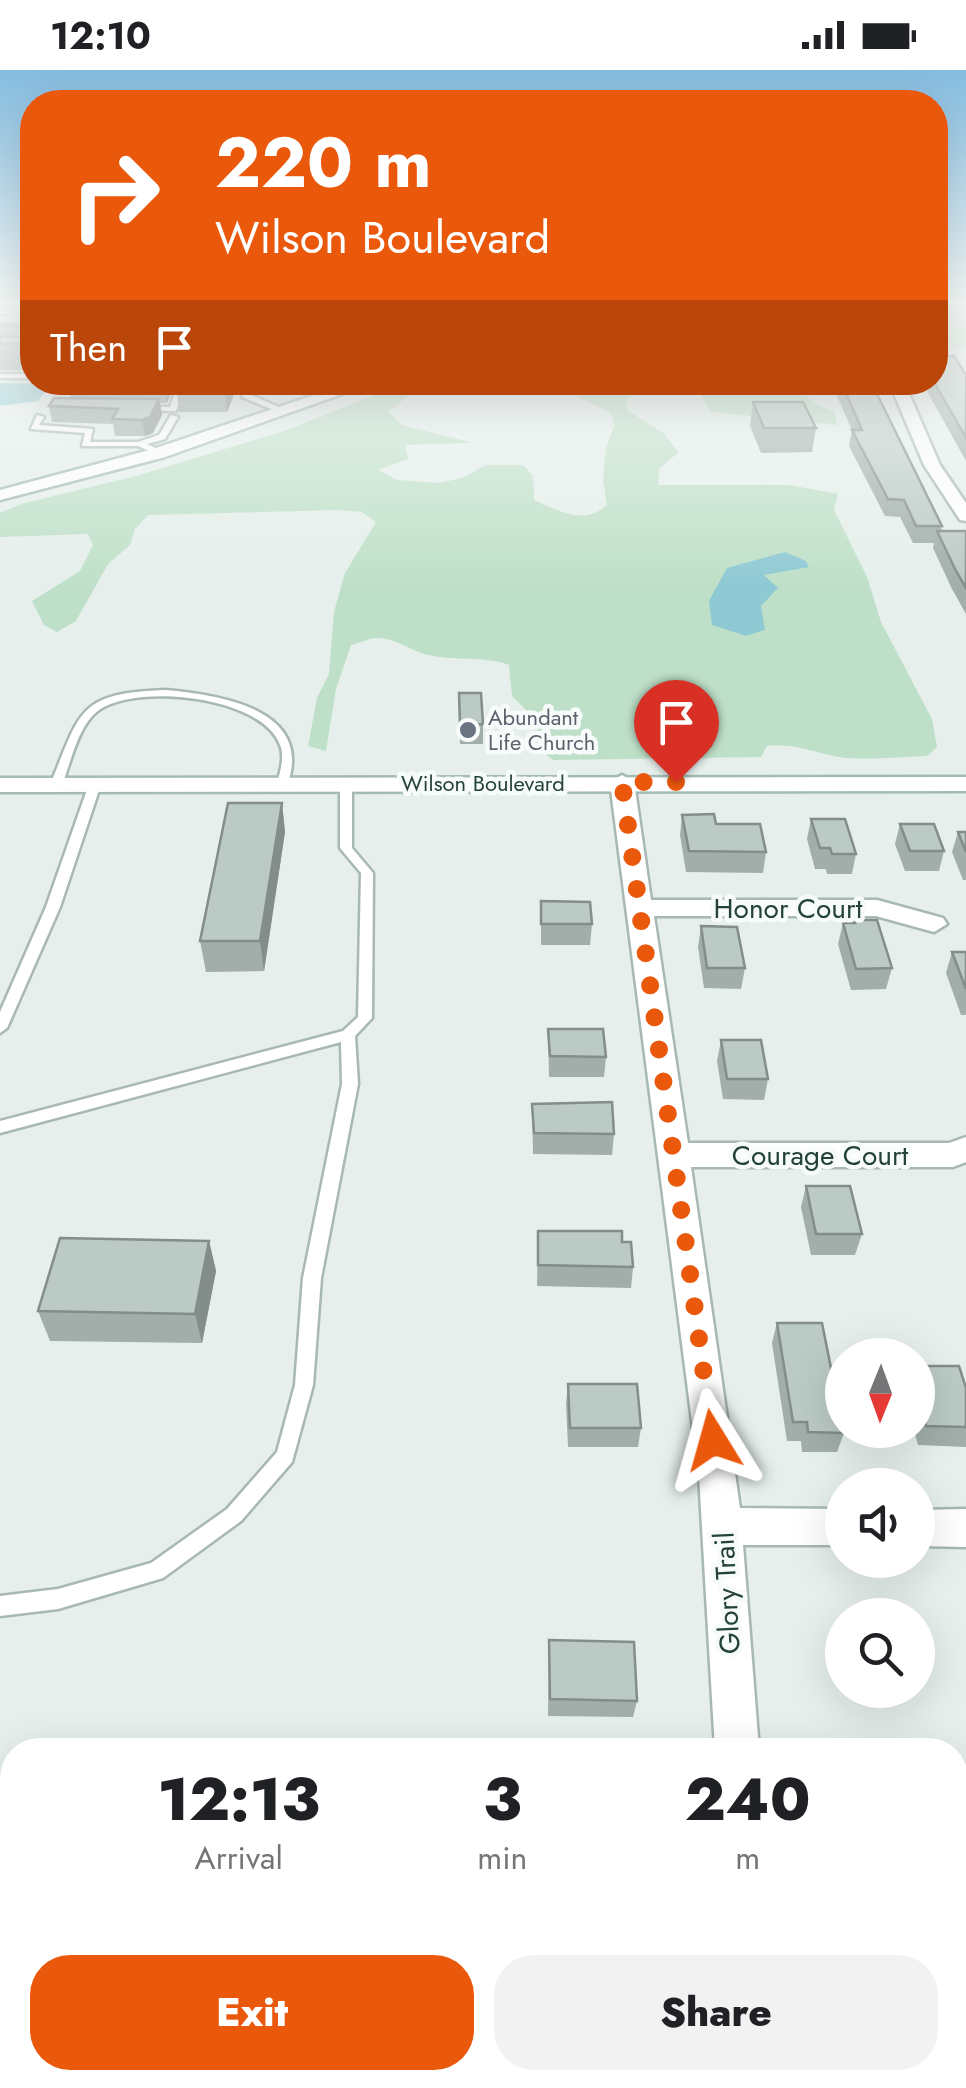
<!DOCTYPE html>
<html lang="en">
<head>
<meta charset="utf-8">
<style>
  :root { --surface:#fff; --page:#f2f2f2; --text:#202124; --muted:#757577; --accent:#ea580c }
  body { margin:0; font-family:Jost,sans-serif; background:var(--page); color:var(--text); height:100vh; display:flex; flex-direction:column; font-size:38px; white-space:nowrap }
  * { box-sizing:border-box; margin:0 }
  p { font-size:32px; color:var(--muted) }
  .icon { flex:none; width:55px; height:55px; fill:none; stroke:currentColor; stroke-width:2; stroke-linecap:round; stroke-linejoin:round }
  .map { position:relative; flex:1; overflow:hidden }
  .side { position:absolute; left:0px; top:1668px; width:968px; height:352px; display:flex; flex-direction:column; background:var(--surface); border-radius:40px 40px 0 0; box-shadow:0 10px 40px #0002 }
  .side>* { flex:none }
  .guide { position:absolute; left:20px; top:20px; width:928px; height:305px; border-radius:40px; box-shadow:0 10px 40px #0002; background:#ea580c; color:#fff; overflow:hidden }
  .needle { width:65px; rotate:181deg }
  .controls { position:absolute; left:825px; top:1268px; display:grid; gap:20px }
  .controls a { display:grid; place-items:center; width:110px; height:110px; border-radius:50%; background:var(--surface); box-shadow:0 10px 40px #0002; font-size:50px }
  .pin { position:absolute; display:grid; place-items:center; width:85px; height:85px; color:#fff; margin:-102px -42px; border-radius:50% 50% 50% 0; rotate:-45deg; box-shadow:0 0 10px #0007 }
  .pin .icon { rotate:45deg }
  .me { position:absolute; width:110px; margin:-55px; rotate:352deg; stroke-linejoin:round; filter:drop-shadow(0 0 8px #0008) }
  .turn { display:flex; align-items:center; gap:35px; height:210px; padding:0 30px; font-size:45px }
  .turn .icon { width:130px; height:130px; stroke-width:2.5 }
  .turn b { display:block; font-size:70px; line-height:85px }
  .then { display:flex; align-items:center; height:95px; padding:0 30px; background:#0003; gap:20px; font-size:38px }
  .eta { display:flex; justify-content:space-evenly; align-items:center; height:170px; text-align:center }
  .eta b { font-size:60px; font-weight:800; line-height:70px }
  .cta { display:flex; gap:20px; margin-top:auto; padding:20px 30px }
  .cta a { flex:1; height:115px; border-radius:40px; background:var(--accent); color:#fff; font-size:40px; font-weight:800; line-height:115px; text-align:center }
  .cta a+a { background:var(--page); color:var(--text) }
  .status { display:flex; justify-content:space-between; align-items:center; height:70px; padding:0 50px; background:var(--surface); direction:ltr }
  .status svg { height:28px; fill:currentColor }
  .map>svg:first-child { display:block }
  .green { fill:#bfe0c8 }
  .water { fill:#8ec9d4 }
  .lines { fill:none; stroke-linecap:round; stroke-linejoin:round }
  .service-casing { stroke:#a8b8b2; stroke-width:5 }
  .minor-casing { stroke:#a8b8b2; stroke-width:5 }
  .secondary-casing { stroke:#a4bbb3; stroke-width:5 }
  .service { fill:#fff; fill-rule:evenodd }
  .minor { fill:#fff; fill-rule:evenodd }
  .secondary { fill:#fff; fill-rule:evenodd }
  .wall { fill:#a1aea9 }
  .shaded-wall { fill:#838d89 }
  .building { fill:#bbcac4; stroke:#838d89; stroke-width:2.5 }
  .route { stroke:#ea580c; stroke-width:18; stroke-dasharray:0 32.4 }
  .worship-dot { fill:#6b7280; stroke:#f7fbf9; stroke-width:4 }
  .labels { text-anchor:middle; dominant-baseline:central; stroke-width:9; stroke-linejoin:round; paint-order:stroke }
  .far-worship-label { font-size:22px; fill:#5b616d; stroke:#f7fbf9; text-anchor:start }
  .far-street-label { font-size:22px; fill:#24423a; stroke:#f7fbf9 }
  .street-label { font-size:28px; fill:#24423a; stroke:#f7fbf9 }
</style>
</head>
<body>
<div class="status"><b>12:10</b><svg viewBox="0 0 49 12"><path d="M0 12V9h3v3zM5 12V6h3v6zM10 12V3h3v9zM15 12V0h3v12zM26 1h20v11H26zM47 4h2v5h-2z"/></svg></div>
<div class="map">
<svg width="966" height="2018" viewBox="0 0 966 2018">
  <rect width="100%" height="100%" fill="#e6efeb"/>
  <!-- green -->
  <path class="green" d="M 935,234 L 966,234 L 966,279 L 935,276 Z
    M 568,313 L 659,313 L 626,329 L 627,340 L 663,363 L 679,382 L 659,399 L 658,415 L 789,415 L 838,424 L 834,440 L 867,507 L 881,552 L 932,649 L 937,677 L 927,686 C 900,687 872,690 846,688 C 814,684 801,673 767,676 L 761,687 L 553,690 L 543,682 L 528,642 L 512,626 L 509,595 C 484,585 456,592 429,585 C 410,581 395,567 375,568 C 368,569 359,573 351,575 L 336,619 L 326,681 L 308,676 L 317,628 L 329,604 L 334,542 L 345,503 L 376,452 L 362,442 L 337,440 L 148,445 L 135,459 L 130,475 L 108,494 L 76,551 L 57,562 L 44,555 L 32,531 L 80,501 L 93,475 L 88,464 L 0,467 L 0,443 L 21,434 L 136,406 L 284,361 L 403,314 L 424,315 L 388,341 L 402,355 L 473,373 L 405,375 L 408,389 L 378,400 L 397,410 L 439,413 L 462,408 L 486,395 L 523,395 L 533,406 L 534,430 C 560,441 584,456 607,435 L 603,409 L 606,377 L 615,354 L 610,342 L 578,327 Z
    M 717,313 L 796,313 L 813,333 L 835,342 L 837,355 L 711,342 L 699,323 Z"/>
  <!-- water -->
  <path class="water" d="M 0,313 L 51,314 L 38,331 L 0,336 Z
    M 785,482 L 806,491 L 809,497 L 764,505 L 778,518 L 761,536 L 765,560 L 746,566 L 712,555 L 709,531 L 727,498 Z
    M 546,2008 L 712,2008 L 774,2018 L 531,2018 Z"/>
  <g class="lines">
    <defs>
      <path id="service" d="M 0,240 L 12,243 L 0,244 Z
        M 0,304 L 32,304 L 32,308 L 0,308 Z
        M 179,312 L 187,312 L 176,341 L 140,340 L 136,338 L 140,336 L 170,337 Z
        M 245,312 L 253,312 L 249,324 L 290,342 L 283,344 L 242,327 Z
        M 37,345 L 44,347 L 39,355 L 93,359 L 90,372 L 138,372 L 159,365 L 171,345 L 178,347 L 165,369 L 147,374 L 162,381 L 162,385 L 159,385 L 138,376 L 82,376 L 85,363 L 31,359 Z
        M 166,620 C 220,625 315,639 287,716 L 279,716 L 277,713 C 280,702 285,687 280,675 C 262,626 137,613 99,640 C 78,655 71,692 62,715 L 60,718 L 52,718 L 50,715 C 81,641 77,623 166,620 Z
        M 346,709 L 352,713 L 352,778 L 373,803 L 372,948 L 355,966 L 358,1014 L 321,1208 L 313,1315 L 292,1392 L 241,1451 L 163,1508 L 58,1539 L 0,1546 L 0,1526 L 58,1519 L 151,1493 L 227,1439 L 277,1382 L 295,1315 L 303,1208 L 342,1014 L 341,972 L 0,1063 L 0,1051 L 343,961 L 358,947 L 361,803 L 340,778 L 340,713 Z
        M 95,710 L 101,714 L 60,837 L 7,958 L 0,963 L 0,942 L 46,837 L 89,714 Z"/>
      <path id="minor" d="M 889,312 L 904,312 L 940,395 L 966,433 L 966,451 L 960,450 L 924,395 Z
        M 622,705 L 634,712 L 651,830 L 877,830 L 943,848 L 947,854 L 934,862 L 876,846 L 654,846 L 688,1073 L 949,1073 L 966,1067 L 966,1092 L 953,1097 L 691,1097 L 740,1438 L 842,1439 L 842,1475 L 743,1475 L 759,1680 L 715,1680 L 699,1406 L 610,712 Z
        M 966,1439 L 966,1477 L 918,1476 L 918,1440 Z"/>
      <path id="secondary" d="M 353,312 L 376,312 L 165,387 L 0,430 L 0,420 L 153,379 Z
        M 966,707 L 966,721 L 0,722 L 0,708 Z"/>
    </defs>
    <!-- service casing -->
    <use href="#service" class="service-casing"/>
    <!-- minor casing -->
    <use href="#minor" class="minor-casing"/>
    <!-- secondary casing -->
    <use href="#secondary" class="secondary-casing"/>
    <!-- service -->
    <use href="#service" class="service"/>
    <!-- minor -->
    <use href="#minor" class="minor"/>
    <!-- secondary -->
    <use href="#secondary" class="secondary"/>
  </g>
  <!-- wall -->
  <path class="wall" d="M 32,248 L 32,300 L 0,300 L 0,253 L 26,253 Z
    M 966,305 L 966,391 L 922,312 L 935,312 Z
    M 68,312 L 175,312 L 167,333 L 160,333 L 162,345 L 153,363 L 145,366 L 115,366 L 113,354 L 52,352 L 49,336 L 71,328 Z
    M 176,312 L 239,312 L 227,342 L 179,342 Z
    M 831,312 L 871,312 L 942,456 L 941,461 L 966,461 L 966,544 L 952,519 L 933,478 L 934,473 L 913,473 L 900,447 L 885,446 L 849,376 L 852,360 Z
    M 753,332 L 816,358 L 812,382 L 761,383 L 750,356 Z
    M 459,623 L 483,654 L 483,674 L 460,674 Z
    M 282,733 L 285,762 L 264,901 L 206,902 L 200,871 Z
    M 682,745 L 716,754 L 766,782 L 763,803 L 686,802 L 680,765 Z
    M 811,749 L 856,784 L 852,804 L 827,804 L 826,799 L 815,799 L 807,769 Z
    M 900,754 L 944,781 L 939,801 L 905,801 L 895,774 Z
    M 958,762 L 966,762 L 966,810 L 963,810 L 952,782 Z
    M 541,831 L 592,854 L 590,875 L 541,875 Z
    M 854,850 L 892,898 L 886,919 L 851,920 L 838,874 L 843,853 L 853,853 Z
    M 701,856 L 745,898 L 741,919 L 704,918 L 698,877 Z
    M 952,882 L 966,882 L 966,945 L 961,945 L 946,903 Z
    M 548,959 L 606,987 L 604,1007 L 549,1007 Z
    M 721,970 L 768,1009 L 764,1030 L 723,1029 L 717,991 Z
    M 532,1034 L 614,1064 L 612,1085 L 533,1084 Z
    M 806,1116 L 862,1164 L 855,1185 L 811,1185 L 801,1137 Z
    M 538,1161 L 633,1197 L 631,1218 L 537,1216 Z
    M 209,1171 L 216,1201 L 202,1273 L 50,1271 L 38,1241 Z
    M 777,1253 L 844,1363 L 837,1382 L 802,1382 L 801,1371 L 787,1371 L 772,1273 Z
    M 918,1296 L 966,1318 L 966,1377 L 918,1375 L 914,1360 L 918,1360 Z
    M 568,1314 L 641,1358 L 638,1377 L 568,1377 L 566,1334 Z
    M 549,1570 L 637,1631 L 633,1647 L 548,1646 Z
    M 955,1708 L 966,1708 L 966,1886 L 955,1886 Z"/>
  <!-- shaded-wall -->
  <path class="shaded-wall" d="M 164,312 L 175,312 L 167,333 Z
    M 225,312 L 239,312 L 227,342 L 224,314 Z
    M 159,329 L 162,345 L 153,363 L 145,366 L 142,350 Z
    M 282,733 L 285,762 L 264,901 L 260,871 Z
    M 209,1171 L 216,1201 L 202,1273 L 195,1244 Z"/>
  <!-- building -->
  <path class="building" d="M 30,248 L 32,248 L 32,274 L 0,274 L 0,267 L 29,266 L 26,256 L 0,256 L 0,253 L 26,253 Z
    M 954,286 L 966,305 L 966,368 L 934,312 L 935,312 L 935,287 Z
    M 176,312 L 225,312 L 224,314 L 175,314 Z
    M 841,312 L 871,312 L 942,456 L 916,456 L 904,430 L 888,429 L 852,360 L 862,360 Z
    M 54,328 L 159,329 L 150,347 L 142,350 L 112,349 L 118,339 L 49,336 Z
    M 753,332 L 803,332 L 816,358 L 764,358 Z
    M 937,461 L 966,461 L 966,518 L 956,501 Z
    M 459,623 L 481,623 L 483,654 L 460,655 Z
    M 228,733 L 282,733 L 260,871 L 200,871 Z
    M 714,744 L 716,754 L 760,754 L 766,782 L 689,781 L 682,745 Z
    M 811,749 L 845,749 L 856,784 L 832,784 L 830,778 L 820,778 Z
    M 900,754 L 934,754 L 944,781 L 910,781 Z
    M 958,762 L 966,762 L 966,782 Z
    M 541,831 L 590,832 L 592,854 L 541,854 Z
    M 854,850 L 877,850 L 892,898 L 856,899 L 843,853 L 855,853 Z
    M 701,856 L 737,857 L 745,898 L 707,898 Z
    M 952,882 L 966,882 L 966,919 Z
    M 548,959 L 603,959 L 606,987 L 550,986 Z
    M 721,970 L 761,970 L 768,1009 L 727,1009 Z
    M 612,1032 L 614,1064 L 534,1063 L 532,1034 Z
    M 806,1116 L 850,1116 L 862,1164 L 816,1164 Z
    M 538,1161 L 622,1161 L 622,1172 L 631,1172 L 633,1197 L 538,1195 Z
    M 60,1168 L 209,1171 L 195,1244 L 38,1241 Z
    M 777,1253 L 822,1253 L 844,1363 L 808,1362 L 807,1352 L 793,1352 Z
    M 918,1296 L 959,1296 L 966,1318 L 966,1357 L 926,1356 L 918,1322 Z
    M 568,1314 L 637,1314 L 641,1358 L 570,1358 Z
    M 549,1570 L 634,1572 L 637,1631 L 550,1629 Z
    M 955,1708 L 966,1708 L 966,1869 L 955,1869 Z"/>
  <!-- sky -->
  <linearGradient id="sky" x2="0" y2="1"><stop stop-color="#84bce0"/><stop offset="0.45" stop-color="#f4f8f6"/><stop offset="1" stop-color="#f4f8f6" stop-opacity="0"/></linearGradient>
  <rect width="966" height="517" fill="url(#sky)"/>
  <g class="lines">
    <!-- route -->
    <path class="route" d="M 676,712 L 622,712 L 713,1370"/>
  </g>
  <!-- markers -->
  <circle class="worship-dot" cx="468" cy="660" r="10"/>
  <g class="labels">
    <!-- far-worship labels -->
    <g class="far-worship-label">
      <text x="488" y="647">Abundant<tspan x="488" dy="25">Life Church</tspan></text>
    </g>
    <!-- far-street labels -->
    <g class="far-street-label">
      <text x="483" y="713">Wilson Boulevard</text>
    </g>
    <!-- street labels -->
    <g class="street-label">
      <text x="788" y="838">Honor Court</text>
      <text x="820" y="1085">Courage Court</text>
      <text transform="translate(727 1523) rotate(-93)">Glory Trail</text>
    </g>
  </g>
</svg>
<div class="controls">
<a><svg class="needle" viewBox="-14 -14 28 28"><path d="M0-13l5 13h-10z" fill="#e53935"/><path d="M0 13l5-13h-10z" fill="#757577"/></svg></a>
<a><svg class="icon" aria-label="sound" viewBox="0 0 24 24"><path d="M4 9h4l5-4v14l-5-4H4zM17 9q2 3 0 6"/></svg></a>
<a><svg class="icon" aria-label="search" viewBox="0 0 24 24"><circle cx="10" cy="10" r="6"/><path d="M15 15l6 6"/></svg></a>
</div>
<div class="pin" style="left:676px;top:712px;background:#d93025"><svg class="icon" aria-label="arrive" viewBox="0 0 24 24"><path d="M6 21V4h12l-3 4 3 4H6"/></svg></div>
<svg class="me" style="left:713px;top:1370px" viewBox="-20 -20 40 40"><path d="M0-17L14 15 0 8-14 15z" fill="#ea580c" stroke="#fff" stroke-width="4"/></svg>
<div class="guide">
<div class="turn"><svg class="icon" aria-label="right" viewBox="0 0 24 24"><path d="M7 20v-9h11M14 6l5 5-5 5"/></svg><div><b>220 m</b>Wilson Boulevard</div></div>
<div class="then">Then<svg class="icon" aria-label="arrive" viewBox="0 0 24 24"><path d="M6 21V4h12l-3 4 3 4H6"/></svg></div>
</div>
<section class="side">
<div class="eta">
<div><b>12:13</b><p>Arrival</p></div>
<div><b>3</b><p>min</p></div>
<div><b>240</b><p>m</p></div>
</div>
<div class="cta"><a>Exit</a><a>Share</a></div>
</section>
</div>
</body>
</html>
